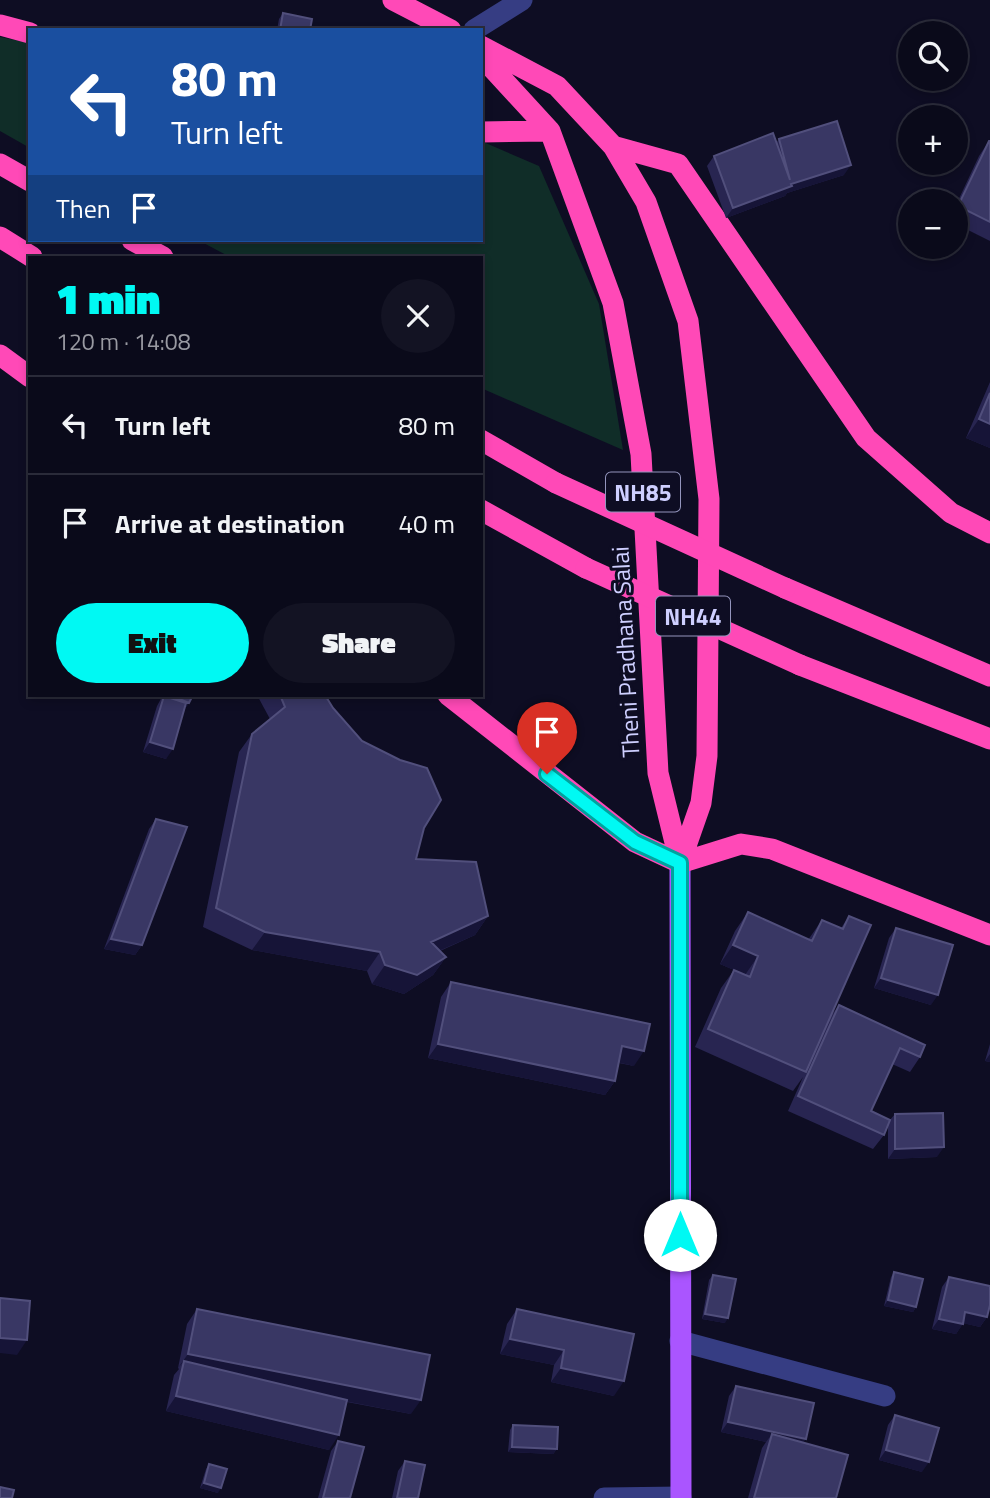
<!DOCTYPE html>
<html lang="en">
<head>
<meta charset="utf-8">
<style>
  :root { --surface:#0a0a1a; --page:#131323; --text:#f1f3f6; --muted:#999aa2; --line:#2a2b39; --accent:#00f9f3 }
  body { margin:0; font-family:"Titillium Web",sans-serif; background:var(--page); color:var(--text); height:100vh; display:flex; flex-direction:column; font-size:26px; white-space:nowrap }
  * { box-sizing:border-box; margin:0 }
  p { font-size:23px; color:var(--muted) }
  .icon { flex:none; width:38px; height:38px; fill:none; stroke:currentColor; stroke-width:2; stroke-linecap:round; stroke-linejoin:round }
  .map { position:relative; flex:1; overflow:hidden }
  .side { position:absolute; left:28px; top:256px; width:455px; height:441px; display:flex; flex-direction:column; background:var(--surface); border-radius:0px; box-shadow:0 4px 10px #0003,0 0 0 2px var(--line) }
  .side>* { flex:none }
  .banner { position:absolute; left:28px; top:28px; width:455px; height:214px; border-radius:0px; box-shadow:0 4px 10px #0003,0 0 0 2px var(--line); background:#1a4fa0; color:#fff; overflow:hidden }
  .controls { position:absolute; left:898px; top:21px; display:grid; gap:14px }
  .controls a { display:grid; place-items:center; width:70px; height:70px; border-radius:50%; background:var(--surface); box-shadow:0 4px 10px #0003,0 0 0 2px var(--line); font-size:35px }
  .pin { position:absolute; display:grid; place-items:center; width:60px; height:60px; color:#fff; margin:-72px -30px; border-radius:50% 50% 50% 0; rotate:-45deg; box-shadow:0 0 7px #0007 }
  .pin .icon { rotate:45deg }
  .me { position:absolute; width:77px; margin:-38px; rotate:0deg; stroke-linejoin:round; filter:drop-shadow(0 0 5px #0008) }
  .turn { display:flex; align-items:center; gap:24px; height:147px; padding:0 28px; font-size:32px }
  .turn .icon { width:91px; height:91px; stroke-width:2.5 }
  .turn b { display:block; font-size:49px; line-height:60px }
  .then { display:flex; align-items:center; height:66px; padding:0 28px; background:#0003; gap:14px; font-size:26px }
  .round { display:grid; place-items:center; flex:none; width:74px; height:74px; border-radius:37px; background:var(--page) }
  .overview { display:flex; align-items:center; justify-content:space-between; height:119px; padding:0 28px }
  h1 { font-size:42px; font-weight:800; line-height:52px; color:var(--accent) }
  .action { display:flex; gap:14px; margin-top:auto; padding:14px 28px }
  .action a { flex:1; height:80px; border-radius:42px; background:var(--accent); color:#111; font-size:28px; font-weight:800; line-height:80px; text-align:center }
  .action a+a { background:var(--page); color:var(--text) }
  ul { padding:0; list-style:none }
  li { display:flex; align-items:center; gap:21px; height:98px; padding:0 28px; border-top:2px solid var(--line) }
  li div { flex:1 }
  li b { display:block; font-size:26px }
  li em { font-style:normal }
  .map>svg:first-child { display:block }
  .green { fill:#102d28 }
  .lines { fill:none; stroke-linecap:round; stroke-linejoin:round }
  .minor { stroke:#363d83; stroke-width:21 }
  .major { stroke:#a5f; stroke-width:21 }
  .highway { stroke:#ff49b7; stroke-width:21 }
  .highway-bridge { stroke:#ff49b7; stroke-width:21 }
  .wall { fill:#282551 }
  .shaded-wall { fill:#161437 }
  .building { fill:#393764; stroke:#514f7c; stroke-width:2 }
  .route-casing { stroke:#00a29e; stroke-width:18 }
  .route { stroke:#00f9f3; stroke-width:12 }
  .labels { text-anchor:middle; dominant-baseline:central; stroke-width:6; stroke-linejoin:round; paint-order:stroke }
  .shield { fill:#0e0d23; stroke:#9495bd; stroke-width:2 }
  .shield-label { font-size:23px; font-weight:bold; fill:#cecfff }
  .street-label { font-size:24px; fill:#cecfff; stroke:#0e0d23 }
</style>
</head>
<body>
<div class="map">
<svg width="990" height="1498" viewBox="0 0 990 1498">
  <rect width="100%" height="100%" fill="#0e0d23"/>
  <!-- green -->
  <path class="green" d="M 0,37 L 30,43 L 30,148 L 0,131 Z
    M 481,141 L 539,166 L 599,304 L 623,450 L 481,388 L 481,257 L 230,257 L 198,240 L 481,240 Z"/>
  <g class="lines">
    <!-- minor -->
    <path class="minor" d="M 474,30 L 522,0
      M 680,1341 L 885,1396
      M 604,1498 L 681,1497"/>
    <!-- major -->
    <path class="major" d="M 680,863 L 681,1498"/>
    <!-- highway -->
    <path class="highway" d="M 393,0 L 451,30
      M 0,25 L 30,33
      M 481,46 L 557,86 L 613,146 L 646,202 L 688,321 L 709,499 L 707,756 L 701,803 L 680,863
      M 481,56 L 550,131 L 613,303 L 641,454 L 658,773 L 680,863
      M 481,132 L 550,131
      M 613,146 L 678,164 L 866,438 L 951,513 L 990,533
      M 0,164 L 30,181
      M 0,237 L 32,257
      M 132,240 L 163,257
      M 0,355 L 30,377
      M 481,440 L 556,483
      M 481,510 L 586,568
      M 785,588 L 990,676
      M 800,665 L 990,739
      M 448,695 L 635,842 L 680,863 L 741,844 L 772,849 L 990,935"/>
    <!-- highway-bridge -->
    <path class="highway-bridge" d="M 556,483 L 785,588
      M 586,568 L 800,665"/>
  </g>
  <!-- wall -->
  <path class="wall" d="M 283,13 L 310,30 L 277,30 L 279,19 Z
    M 779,139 L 844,175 L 787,193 L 785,196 L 726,218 L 707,166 L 714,156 L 776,143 Z
    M 989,141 L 990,141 L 990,241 L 956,224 L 956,205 L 979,156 Z
    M 990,382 L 990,448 L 966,438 Z
    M 163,695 L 193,695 L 189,703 L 184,710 L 166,759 L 143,752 L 157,706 Z
    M 257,695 L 325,695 L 333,708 L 424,828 L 416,859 L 488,916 L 475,935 L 440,951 L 446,957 L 433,975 L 404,994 L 372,984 L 367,971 L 252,950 L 203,927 L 239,752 L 252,734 L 270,719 Z
    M 156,819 L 142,945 L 135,955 L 104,949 L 149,829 Z
    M 748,912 L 808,940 L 822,920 L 841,928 L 849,916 L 830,1017 L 839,1005 L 920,1057 L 910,1072 L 892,1064 L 871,1111 L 889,1121 L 895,1114 L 937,1157 L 888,1159 L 888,1125 L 884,1135 L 873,1149 L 788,1111 L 803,1077 L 793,1091 L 695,1047 L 721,988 L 734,970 L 720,964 L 735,931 Z
    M 896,928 L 931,1005 L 874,988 L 889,938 Z
    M 451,982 L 634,1066 L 619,1063 L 615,1081 L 605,1095 L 428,1058 L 441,997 Z
    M 990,1044 L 990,1062 L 985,1061 Z
    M 894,1272 L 916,1307 L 913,1312 L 884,1306 L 891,1277 Z
    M 713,1275 L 725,1323 L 702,1319 L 709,1280 Z
    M 949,1277 L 987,1317 L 980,1327 L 963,1323 L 956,1334 L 932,1329 L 942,1287 Z
    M 197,1309 L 411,1414 L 347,1402 L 329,1450 L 166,1411 L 174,1375 L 179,1369 L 178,1368 L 187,1324 Z
    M 517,1309 L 614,1396 L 551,1382 L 554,1365 L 500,1354 L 507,1324 Z
    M 736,1386 L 804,1442 L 836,1498 L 748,1498 L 762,1448 L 766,1442 L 721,1432 L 729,1396 Z
    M 895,1415 L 922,1472 L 879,1460 L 888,1425 Z
    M 513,1425 L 557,1449 L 553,1454 L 508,1452 L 510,1430 Z
    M 338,1441 L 350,1498 L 318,1498 L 331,1451 Z
    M 405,1461 L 418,1498 L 392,1498 L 398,1471 Z
    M 209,1464 L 218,1493 L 200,1488 L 206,1469 Z"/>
  <!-- shaded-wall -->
  <path class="shaded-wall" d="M 851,165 L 844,175 L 787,193 L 785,196 L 726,218 L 733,208 L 791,184 Z
    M 979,419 L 990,424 L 990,448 L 966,438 Z
    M 165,695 L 170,695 L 189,703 L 182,713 L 163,698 Z
    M 150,742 L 173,749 L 166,759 L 143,752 Z
    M 488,916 L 475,935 L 418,960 L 431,942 Z
    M 265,932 L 380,952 L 367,971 L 252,950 Z
    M 111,939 L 142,945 L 135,955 L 104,949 Z
    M 733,945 L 758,956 L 745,975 L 720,964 Z
    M 446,957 L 433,975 L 404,994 L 372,984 L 385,965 Z
    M 881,978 L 938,995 L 931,1005 L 874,988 Z
    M 438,1044 L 615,1081 L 605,1095 L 428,1058 Z
    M 622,1046 L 644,1051 L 634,1066 L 612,1061 Z
    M 990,1054 L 990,1062 L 985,1061 Z
    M 944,1147 L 937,1157 L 888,1159 L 895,1149 Z
    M 888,1300 L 916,1307 L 913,1312 L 884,1306 Z
    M 965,1312 L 987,1317 L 980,1327 L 958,1322 Z
    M 705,1314 L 728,1318 L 725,1323 L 702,1319 Z
    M 939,1319 L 963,1324 L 956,1334 L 932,1329 Z
    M 0,1338 L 27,1340 L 17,1355 L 0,1353 Z
    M 510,1339 L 564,1350 L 554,1365 L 500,1354 Z
    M 188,1354 L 421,1400 L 411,1414 L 182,1369 L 184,1361 L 178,1368 Z
    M 561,1368 L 624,1381 L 614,1396 L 551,1382 Z
    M 176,1396 L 339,1435 L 329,1450 L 166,1411 Z
    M 728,1422 L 806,1439 L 799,1449 L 772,1434 L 766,1442 L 721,1432 Z
    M 512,1447 L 557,1449 L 553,1454 L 508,1452 Z
    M 886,1450 L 929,1462 L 922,1472 L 879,1460 Z
    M 204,1483 L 221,1488 L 218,1493 L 200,1488 Z"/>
  <!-- building -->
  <path class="building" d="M 283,13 L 312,19 L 310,30 L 280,30 Z
    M 837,121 L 851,165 L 791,184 L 792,186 L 733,208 L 714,156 L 773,133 L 790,180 L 779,139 Z
    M 989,141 L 990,141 L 990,222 L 958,206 Z
    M 990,393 L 990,424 L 979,419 Z
    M 170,695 L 193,695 L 189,703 Z
    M 280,695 L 325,695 L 333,708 L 362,741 L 400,760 L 427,768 L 441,800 L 424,828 L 416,859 L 476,862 L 488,916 L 431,942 L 446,957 L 417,975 L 385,965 L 380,952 L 265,932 L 216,908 L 252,734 L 285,707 Z
    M 164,696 L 186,703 L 173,749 L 150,742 Z
    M 156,819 L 187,827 L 142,945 L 111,939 Z
    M 748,912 L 812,941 L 822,920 L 843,929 L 849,916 L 871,925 L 806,1072 L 708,1029 L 734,970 L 750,977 L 758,956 L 733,945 Z
    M 896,928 L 953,945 L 938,995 L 881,978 Z
    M 451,982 L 650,1024 L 644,1051 L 622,1046 L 615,1081 L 438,1044 Z
    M 839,1005 L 925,1045 L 920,1057 L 900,1048 L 871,1111 L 890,1120 L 884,1135 L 798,1096 Z
    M 943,1113 L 944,1147 L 895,1149 L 895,1114 Z
    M 894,1272 L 923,1279 L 916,1307 L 888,1300 Z
    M 713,1275 L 736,1279 L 728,1318 L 705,1314 Z
    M 949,1277 L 990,1286 L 990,1305 L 987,1317 L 965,1312 L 963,1324 L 939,1319 Z
    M 0,1298 L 30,1301 L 27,1340 L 0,1338 Z
    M 197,1309 L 430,1355 L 421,1400 L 188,1354 Z
    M 517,1309 L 634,1334 L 624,1381 L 561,1368 L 564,1350 L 510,1339 Z
    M 184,1361 L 347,1400 L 339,1435 L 176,1396 Z
    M 736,1386 L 814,1403 L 806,1439 L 728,1422 Z
    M 895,1415 L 939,1428 L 929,1462 L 886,1450 Z
    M 513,1425 L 558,1427 L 557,1449 L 512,1447 Z
    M 772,1434 L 848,1455 L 836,1498 L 754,1498 Z
    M 338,1441 L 364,1447 L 350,1498 L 323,1498 Z
    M 405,1461 L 425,1465 L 418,1498 L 397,1498 Z
    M 209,1464 L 227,1469 L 221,1488 L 204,1483 Z
    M 0,1487 L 14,1490 L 12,1498 L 0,1498 Z"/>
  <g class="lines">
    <defs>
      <path id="route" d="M 547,774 L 635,842 L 680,863 L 680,1235"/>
    </defs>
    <!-- route casing -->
    <use href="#route" class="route-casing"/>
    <!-- route -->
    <use href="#route" class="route"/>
  </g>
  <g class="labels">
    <!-- shield labels -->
    <g class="shield">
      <rect x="606" y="472.5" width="74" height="39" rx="5"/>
      <rect x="656" y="596.5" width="74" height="39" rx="5"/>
    </g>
    <g class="shield-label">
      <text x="643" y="492">NH85</text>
      <text x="693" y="616">NH44</text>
    </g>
    <!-- street labels -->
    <g class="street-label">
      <text transform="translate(625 652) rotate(-93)">Theni Pradhana Salai</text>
    </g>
  </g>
</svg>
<div class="controls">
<a><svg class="icon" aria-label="search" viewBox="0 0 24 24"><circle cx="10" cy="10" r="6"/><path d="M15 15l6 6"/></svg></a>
<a>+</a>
<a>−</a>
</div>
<div class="pin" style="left:547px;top:774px;background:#d93025"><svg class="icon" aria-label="arrive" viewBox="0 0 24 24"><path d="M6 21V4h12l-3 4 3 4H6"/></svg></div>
<svg class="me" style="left:680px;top:1235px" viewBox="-20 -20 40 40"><circle r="19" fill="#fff"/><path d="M0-13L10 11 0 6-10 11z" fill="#00f9f3"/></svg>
<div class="banner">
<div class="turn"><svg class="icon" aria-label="left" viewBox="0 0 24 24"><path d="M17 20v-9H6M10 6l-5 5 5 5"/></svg><div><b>80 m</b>Turn left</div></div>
<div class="then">Then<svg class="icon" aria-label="arrive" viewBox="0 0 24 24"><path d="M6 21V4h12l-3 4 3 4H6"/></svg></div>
</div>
<section class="side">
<div class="overview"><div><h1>1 min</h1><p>120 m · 14:08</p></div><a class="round"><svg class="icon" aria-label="close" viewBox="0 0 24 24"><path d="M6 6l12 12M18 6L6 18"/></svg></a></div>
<ul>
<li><svg class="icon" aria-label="left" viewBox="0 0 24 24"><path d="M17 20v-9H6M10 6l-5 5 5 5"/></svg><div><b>Turn left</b></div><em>80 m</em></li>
<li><svg class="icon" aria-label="arrive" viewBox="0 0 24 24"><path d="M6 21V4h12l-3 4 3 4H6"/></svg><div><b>Arrive at destination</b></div><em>40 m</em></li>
</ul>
<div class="action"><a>Exit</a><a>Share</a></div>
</section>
</div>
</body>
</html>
